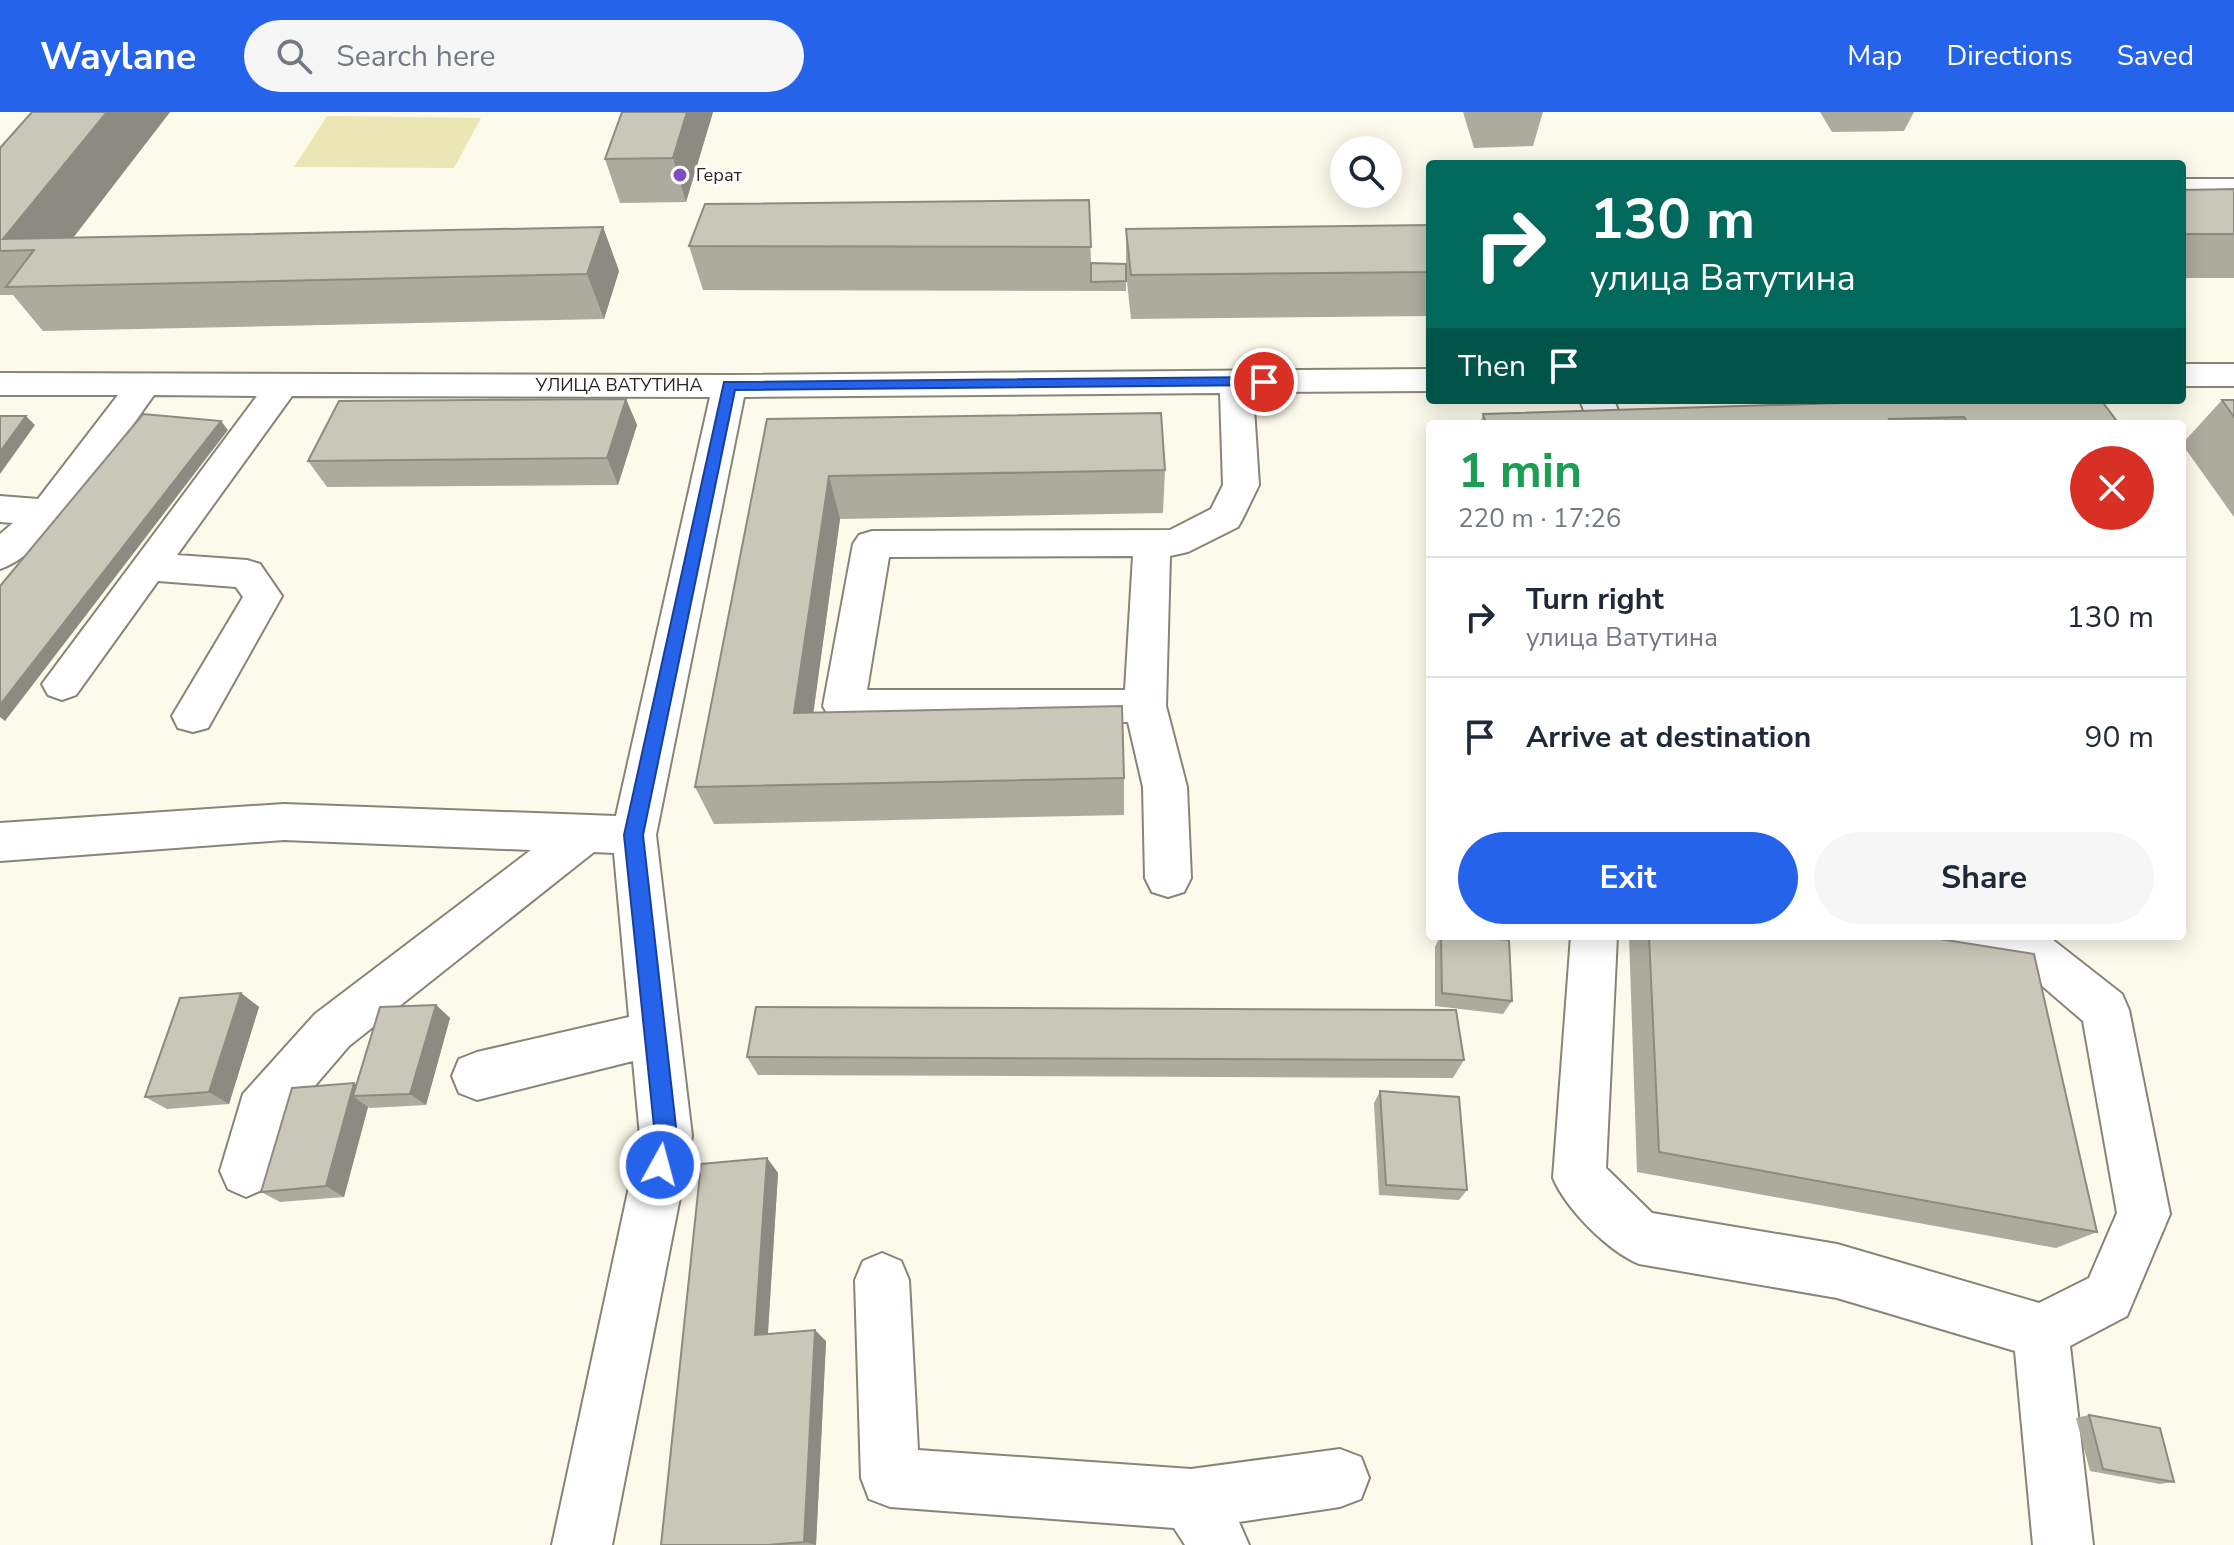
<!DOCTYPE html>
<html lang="en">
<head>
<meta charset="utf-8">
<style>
  :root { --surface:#fff; --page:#f6f6f7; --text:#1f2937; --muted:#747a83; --line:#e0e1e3; --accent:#2563eb }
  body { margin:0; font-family:"Nunito Sans",sans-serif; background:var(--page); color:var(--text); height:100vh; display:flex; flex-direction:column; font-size:30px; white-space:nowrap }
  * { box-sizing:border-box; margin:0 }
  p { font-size:26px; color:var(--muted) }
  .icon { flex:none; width:44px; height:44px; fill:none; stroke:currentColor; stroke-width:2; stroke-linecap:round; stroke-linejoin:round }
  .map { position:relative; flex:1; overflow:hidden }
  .drawer { position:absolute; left:1426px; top:308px; width:760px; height:520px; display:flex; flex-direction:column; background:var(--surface); border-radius:8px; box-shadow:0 4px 20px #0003 }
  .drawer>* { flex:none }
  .hud { position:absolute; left:1426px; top:48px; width:760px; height:244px; border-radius:8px; box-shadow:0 4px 20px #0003; background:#00695c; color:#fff; overflow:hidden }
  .buttons { position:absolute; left:1330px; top:24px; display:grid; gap:16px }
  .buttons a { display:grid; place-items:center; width:72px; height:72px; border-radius:50%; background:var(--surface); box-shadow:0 4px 20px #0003; font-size:40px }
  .pin { position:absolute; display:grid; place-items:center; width:68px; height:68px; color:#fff; margin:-34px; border:4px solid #fff; border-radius:50%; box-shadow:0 2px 8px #0007 }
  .me { position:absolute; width:88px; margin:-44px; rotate:7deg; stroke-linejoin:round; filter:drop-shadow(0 0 6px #0008) }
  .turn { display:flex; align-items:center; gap:28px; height:168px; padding:0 32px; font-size:36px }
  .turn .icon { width:104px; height:104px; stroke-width:2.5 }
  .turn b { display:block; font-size:56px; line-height:68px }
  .then { display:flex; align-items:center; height:76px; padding:0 32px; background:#0003; gap:16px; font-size:30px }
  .round { display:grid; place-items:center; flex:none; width:84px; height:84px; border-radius:42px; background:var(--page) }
  .summary { display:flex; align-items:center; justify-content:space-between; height:136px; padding:0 32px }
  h1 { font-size:48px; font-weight:700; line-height:60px; color:#1e9e55 }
  .cta { display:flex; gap:16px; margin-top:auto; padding:16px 32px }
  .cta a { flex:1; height:92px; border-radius:48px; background:var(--accent); color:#fff; font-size:32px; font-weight:700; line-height:92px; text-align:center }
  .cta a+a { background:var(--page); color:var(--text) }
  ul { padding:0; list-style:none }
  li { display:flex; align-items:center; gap:24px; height:120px; padding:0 32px; border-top:2px solid var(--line) }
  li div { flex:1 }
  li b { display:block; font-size:30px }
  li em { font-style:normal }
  header { display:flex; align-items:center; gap:48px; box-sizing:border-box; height:112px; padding:0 40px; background:var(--accent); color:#fff }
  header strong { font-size:38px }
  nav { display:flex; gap:44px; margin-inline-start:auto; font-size:28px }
  .search { width:560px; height:72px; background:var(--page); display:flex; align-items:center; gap:20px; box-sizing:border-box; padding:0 28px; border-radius:44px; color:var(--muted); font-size:30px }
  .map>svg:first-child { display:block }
  .green { fill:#ece5b4 }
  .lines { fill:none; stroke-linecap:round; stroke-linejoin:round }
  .minor-casing { stroke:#868577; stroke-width:4 }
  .minor { fill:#fff; fill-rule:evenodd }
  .wall { fill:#adab9e }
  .shaded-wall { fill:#8d8b81 }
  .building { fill:#c9c7b8; stroke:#8d8b81; stroke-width:2 }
  .route { fill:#2563eb; stroke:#184099; stroke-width:2 }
  .poi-dot { fill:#7b4dc6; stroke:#fff; stroke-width:3 }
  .labels { text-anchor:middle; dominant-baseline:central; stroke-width:6; stroke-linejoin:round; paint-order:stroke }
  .far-poi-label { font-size:18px; fill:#26251f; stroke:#fff; text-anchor:start }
  .far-street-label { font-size:18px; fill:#26251f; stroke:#fff }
</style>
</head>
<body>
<header>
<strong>Waylane</strong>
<div class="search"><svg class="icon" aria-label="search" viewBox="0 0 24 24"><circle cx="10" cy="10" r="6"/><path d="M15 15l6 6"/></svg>Search here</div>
<nav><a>Map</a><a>Directions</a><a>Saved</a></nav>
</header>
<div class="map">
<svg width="2234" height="1433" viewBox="0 0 2234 1433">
  <rect width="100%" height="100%" fill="#fcfaea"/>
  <!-- green -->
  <path class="green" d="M 327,4 L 481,6 L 454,56 L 294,55 Z"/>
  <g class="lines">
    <defs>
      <path id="minor" d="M 2182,67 L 2234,67 L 2234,85 L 2182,85 Z
        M 2182,252 L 2234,252 L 2234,274 L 2182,274 Z
        M 1430,257 L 1430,279 L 1253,280 L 1259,373 L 1243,406 L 1238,415 L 1188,440 L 1170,444 L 1166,594 L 1187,675 L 1191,766 L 1184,780 L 1168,785 L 1152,780 L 1145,766 L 1143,675 L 1128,610 L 844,610 L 829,605 L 823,594 L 853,432 L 859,423 L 872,419 L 1170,418 L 1211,397 L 1223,373 L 1220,281 L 744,285 L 656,723 L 692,1024 L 612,1433 L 552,1433 L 640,1024 L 633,949 L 477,988 L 459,981 L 452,964 L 459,947 L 477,940 L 629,905 L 614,741 L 594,740 L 349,934 L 283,1011 L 264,1077 L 246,1085 L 228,1077 L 220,1059 L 243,982 L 315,902 L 531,738 L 284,728 L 0,749 L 0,711 L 284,692 L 616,704 L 710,285 L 292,284 L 177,443 L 247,448 L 260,452 L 282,484 L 208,616 L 193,620 L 178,616 L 172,604 L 243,485 L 236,475 L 158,469 L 76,583 L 62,588 L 48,583 L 42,572 L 257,284 L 154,283 C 121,328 51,441 0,457 L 0,422 L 13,411 L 0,410 L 0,384 L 38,387 L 118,283 L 0,283 L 0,261 L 729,263 ZM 1133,444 L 1125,578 L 867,578 L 889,445 Z
        M 1580,288 L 1614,288 L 1623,312 L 1589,312 Z
        M 1571,824 L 1617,824 L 1606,1056 L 1652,1101 L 1837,1132 L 2039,1191 L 2089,1166 L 2117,1101 L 2083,909 L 2026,860 L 1925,845 L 1909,839 L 1902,824 L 2048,824 L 2122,882 L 2129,898 L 2170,1102 L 2127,1204 L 2070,1234 L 2093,1433 L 2033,1433 L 2015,1239 L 1837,1186 L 1639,1152 C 1608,1139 1566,1097 1553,1066 Z
        M 882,1141 L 901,1149 L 909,1168 L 918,1338 L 1191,1357 L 1340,1337 L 1361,1345 L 1369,1366 L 1361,1387 L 1340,1395 L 1239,1410 L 1249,1433 L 1185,1433 L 1174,1416 L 890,1395 L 869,1387 L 861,1366 L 855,1168 L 863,1149 Z"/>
    </defs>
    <!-- minor casing -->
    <use href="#minor" class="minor-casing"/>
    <!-- minor -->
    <use href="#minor" class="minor"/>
  </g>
  <!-- wall -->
  <path class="wall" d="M 170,0 L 73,126 L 603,115 L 619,159 L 604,207 L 43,219 L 13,183 L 0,183 L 0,36 Z
    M 622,0 L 713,0 L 686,90 L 620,91 L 605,47 Z
    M 1463,0 L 1543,0 L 1533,34 L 1474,36 Z
    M 1820,0 L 1914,0 L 1904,19 L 1832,20 Z
    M 2234,77 L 2234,166 L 2182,166 L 2182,78 Z
    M 1089,88 L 1091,151 L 1126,152 L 1126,117 L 1430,113 L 1430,204 L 1131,207 L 1126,161 L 1126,179 L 703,178 L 689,134 Z
    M 626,287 L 637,313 L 618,373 L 327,375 L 308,349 Z
    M 1936,288 L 2119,312 L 1480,312 L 1483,302 Z
    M 2222,288 L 2234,288 L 2234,405 L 2182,332 Z
    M 767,307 L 1165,358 L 1163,401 L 840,407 L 813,601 L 1124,666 L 1124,703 L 714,712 L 695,675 Z
    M 1440,824 L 1472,824 L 1512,889 L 1503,902 L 1435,894 L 1435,835 Z
    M 1629,824 L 1921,824 L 2097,1120 L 2056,1136 L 1637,1060 Z
    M 241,881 L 259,895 L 229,992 L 167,997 L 145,985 Z
    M 436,893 L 450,906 L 426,993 L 370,996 L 368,995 L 344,1085 L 280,1090 L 261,1080 L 354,971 L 357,973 Z
    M 747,945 L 1464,948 L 1453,966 L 758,963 Z
    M 1380,979 L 1467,1078 L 1459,1088 L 1379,1083 L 1374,991 Z
    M 767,1046 L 778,1061 L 768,1222 L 826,1229 L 816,1433 L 661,1433 Z
    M 2089,1303 L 2174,1370 L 2160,1372 L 2090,1359 L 2076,1306 Z"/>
  <!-- shaded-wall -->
  <path class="shaded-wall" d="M 107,0 L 170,0 L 49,157 L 34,138 L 3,127 Z
    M 687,0 L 713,0 L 686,90 L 673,46 Z
    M 603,115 L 619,159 L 604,207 L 587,162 Z
    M 626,287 L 637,313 L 618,373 L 607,346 Z
    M 26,304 L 35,313 L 0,362 L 0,340 Z
    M 221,309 L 228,318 L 5,609 L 0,605 L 0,593 Z
    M 829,364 L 840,407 L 808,640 L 794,601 Z
    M 241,881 L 259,895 L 229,992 L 209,980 Z
    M 436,893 L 450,906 L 426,993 L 410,982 Z
    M 354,971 L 371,983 L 353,984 L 368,995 L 344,1085 L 326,1074 Z
    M 767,1046 L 778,1061 L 767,1234 L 755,1223 Z
    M 815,1218 L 826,1229 L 816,1433 L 804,1430 Z"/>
  <!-- building -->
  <path class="building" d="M 32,0 L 107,0 L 3,127 L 603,115 L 587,162 L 6,175 L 34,138 L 0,139 L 0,36 Z
    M 622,0 L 687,0 L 673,46 L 605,47 Z
    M 2234,77 L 2234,122 L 2182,122 L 2182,78 Z
    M 1089,88 L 1091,135 L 689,134 L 705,92 Z
    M 1430,113 L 1430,160 L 1131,163 L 1126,117 Z
    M 1091,151 L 1126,152 L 1126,169 L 1091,170 Z
    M 626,287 L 607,346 L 308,349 L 339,289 Z
    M 1936,288 L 2101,288 L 2119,312 L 1969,312 L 1964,305 L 1889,307 L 1892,312 L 1486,312 L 1483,302 Z
    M 2222,288 L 2234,288 L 2234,305 Z
    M 1161,301 L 1165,358 L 829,364 L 794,601 L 1122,594 L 1124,666 L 695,675 L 767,307 Z
    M 143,302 L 221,309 L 0,593 L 0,474 Z
    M 0,304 L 26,304 L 0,340 Z
    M 1441,824 L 1472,824 L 1509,828 L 1512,889 L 1442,881 Z
    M 1649,824 L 1921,824 L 2034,842 L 2097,1120 L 1659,1040 Z
    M 241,881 L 209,980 L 145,985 L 180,886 Z
    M 436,893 L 410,982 L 353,984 L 380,895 Z
    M 756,895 L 1456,898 L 1464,948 L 747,945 Z
    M 354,971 L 326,1074 L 261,1080 L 292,976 Z
    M 1380,979 L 1459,985 L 1467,1078 L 1386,1073 Z
    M 767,1046 L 755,1223 L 815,1218 L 804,1430 L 767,1433 L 661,1433 L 701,1052 Z
    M 2089,1303 L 2160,1316 L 2174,1370 L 2103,1357 Z"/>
  <!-- route -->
  <path class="route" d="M 1264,265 L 1269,266 L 1269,273 L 735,278 L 643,723 L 677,1024 L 668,1061 L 660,1064 L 652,1061 L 649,1053 L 655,1024 L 624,723 L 724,270 Z"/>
  <!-- markers -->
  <circle class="poi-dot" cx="680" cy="63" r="8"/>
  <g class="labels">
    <!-- far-poi labels -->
    <g class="far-poi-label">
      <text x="696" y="63">Герат</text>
    </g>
    <!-- far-street labels -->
    <g class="far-street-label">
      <text x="619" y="273">УЛИЦА ВАТУТИНА</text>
    </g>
  </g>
</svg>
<div class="buttons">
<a><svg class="icon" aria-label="search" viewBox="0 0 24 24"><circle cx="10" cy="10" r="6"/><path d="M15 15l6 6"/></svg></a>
</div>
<div class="pin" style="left:1264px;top:270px;background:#d93025"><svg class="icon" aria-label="arrive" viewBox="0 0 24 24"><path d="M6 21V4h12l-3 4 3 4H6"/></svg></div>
<svg class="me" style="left:660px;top:1053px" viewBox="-20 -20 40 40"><circle r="17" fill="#2563eb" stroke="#fff" stroke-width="3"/><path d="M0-11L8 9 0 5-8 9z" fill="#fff"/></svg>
<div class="hud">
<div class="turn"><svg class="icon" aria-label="right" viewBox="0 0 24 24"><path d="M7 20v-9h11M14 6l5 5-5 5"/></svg><div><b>130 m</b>улица Ватутина</div></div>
<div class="then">Then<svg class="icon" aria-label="arrive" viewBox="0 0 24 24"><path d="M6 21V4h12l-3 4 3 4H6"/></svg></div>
</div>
<section class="drawer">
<div class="summary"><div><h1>1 min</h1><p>220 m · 17:26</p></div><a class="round" style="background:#d93025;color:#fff"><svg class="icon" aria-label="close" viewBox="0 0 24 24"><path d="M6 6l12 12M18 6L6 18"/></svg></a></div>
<ul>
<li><svg class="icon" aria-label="right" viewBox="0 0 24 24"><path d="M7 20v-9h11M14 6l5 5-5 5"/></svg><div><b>Turn right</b><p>улица Ватутина</p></div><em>130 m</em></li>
<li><svg class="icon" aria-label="arrive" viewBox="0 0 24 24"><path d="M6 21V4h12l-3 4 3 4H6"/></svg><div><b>Arrive at destination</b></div><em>90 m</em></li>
</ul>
<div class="cta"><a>Exit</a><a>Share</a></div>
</section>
</div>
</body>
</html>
